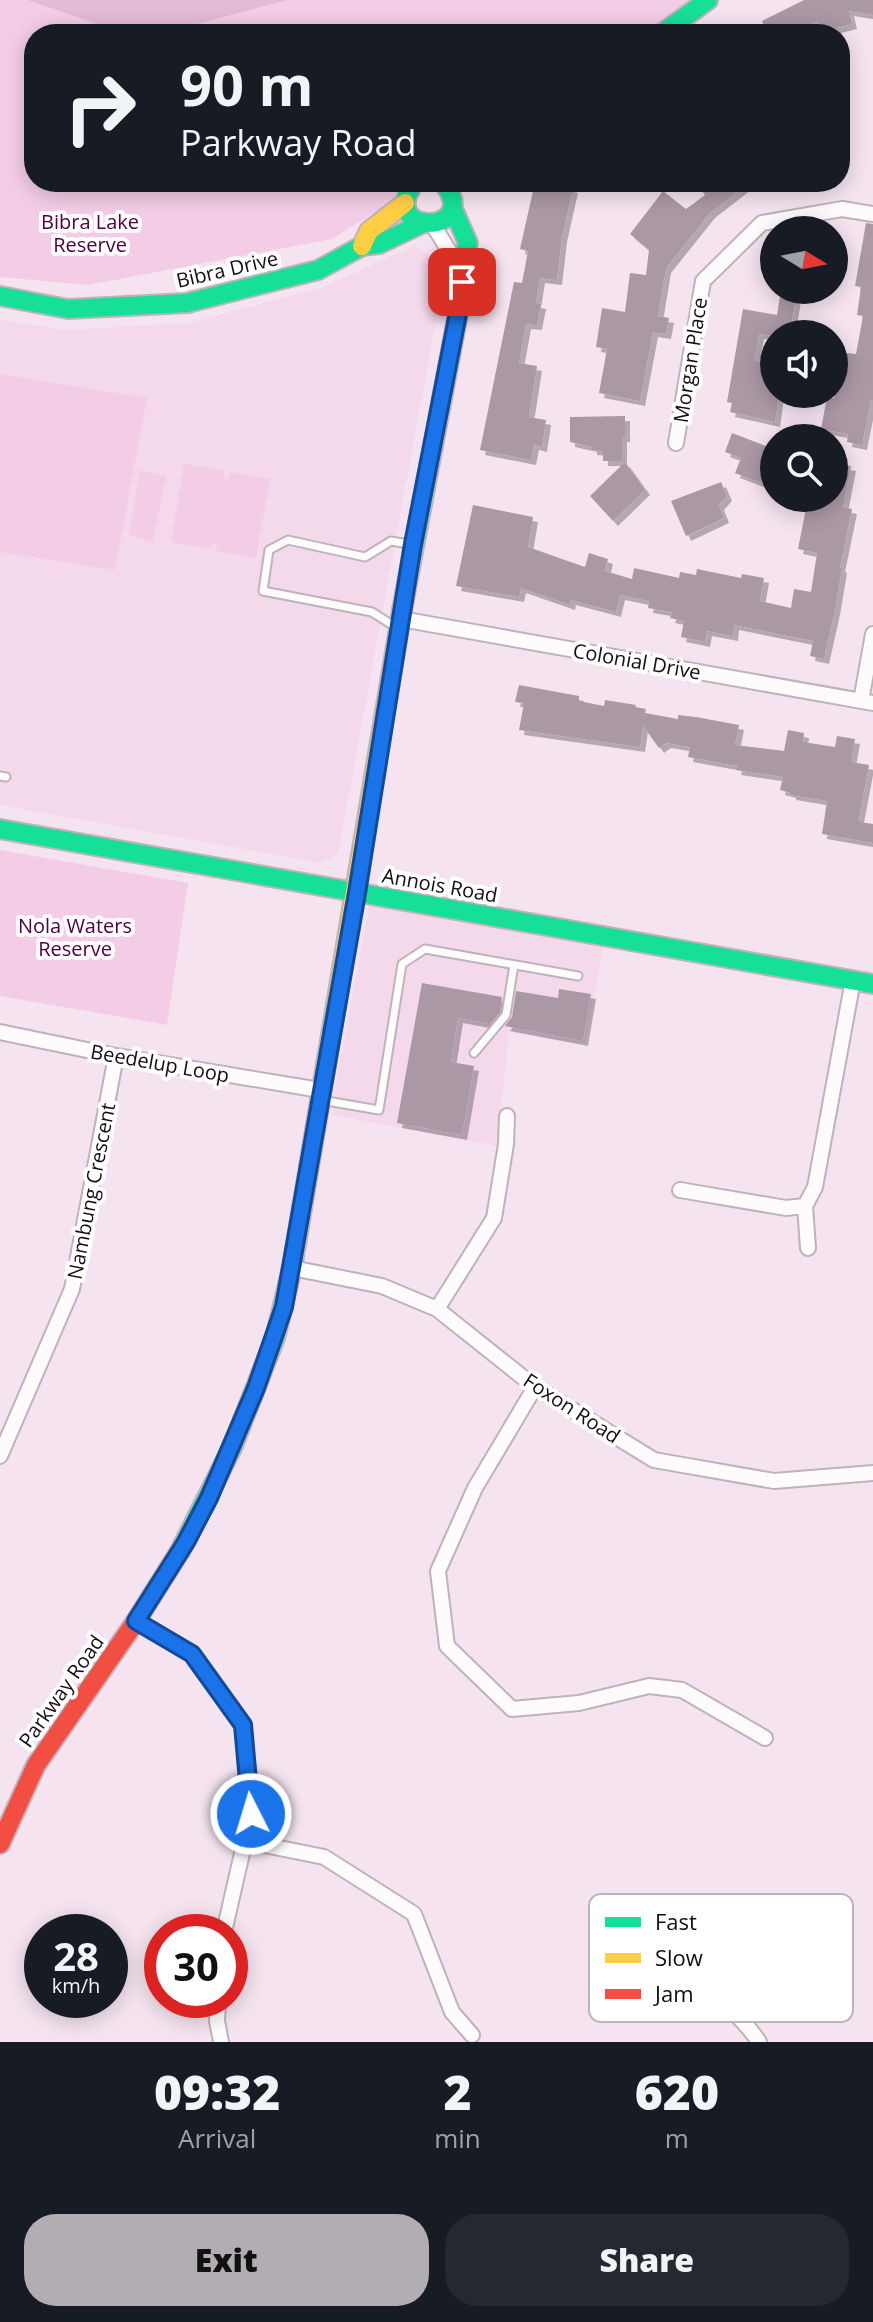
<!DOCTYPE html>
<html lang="en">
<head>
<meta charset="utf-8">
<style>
  :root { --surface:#171b24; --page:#242831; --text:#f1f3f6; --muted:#9ea1a6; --accent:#b1adb2 }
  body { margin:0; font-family:"Open Sans",sans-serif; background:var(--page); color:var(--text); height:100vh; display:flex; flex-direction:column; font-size:30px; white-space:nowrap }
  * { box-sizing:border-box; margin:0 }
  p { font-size:26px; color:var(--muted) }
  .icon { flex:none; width:44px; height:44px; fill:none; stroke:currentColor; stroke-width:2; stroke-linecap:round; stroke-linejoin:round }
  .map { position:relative; height:2042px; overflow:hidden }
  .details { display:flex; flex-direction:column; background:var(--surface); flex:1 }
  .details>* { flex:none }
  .top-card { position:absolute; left:24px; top:24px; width:826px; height:168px; border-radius:32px; box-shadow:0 4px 20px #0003; background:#171b24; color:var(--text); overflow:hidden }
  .needle { width:52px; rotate:100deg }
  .controls { position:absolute; left:760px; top:216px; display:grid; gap:16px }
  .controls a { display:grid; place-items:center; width:88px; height:88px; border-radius:50%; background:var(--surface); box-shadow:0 4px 20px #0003; font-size:40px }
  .speed { position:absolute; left:24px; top:1914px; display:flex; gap:16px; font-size:40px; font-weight:700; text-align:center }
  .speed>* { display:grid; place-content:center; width:104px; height:104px; border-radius:50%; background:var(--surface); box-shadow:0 4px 20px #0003; line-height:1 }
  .speed small { font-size:20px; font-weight:400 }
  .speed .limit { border:12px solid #d22; background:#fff; color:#111 }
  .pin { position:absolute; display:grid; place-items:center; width:68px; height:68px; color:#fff; margin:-34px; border-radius:16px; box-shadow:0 4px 12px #0006 }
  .me { position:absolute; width:88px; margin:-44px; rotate:355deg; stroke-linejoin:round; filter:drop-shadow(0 0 6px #0008) }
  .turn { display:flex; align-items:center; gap:28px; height:168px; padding:0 24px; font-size:36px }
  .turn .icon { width:104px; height:104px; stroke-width:2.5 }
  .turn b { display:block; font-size:56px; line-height:68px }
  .eta { display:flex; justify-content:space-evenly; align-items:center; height:136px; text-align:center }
  .eta b { font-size:48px; font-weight:800; line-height:56px }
  .button { display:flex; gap:16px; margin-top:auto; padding:16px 24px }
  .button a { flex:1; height:92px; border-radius:32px; background:var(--accent); color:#111; font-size:32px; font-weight:800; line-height:92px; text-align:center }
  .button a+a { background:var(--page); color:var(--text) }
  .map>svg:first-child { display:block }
  .built { fill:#f4d9eb }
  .green { fill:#f3cde6 }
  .forest { fill:#e4bad6 }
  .building { fill:#ab98a5; filter:url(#shadow) }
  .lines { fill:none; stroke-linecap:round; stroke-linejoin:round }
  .lane-casing { stroke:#bfb2ba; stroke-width:11 }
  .street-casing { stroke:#bfb2ba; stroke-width:18 }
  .fast-casing { stroke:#bfb2ba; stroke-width:22 }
  .slow-casing { stroke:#bfb2ba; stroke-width:22 }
  .jam-casing { stroke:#bfb2ba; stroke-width:22 }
  .lane { stroke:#fefbfd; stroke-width:7 }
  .street { stroke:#fefbfd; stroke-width:14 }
  .fast { stroke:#16e098; stroke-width:18 }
  .slow { stroke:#ffcf43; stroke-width:18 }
  .jam { stroke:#f24e42; stroke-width:18 }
  .route-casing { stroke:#114b97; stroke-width:20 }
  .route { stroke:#1a73e8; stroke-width:14 }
  .labels { text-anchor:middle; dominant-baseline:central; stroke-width:8; stroke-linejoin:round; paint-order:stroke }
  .park-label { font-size:20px; fill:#4d013e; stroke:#fff }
  .street-label { font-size:20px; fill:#150b12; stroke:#fff }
  .key { fill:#fff; stroke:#b9b6b8; stroke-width:2 }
  .key-label { font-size:22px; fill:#150b12 }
</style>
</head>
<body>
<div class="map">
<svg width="873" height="2042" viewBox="0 0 873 2042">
  <defs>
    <filter id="shadow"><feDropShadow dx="5" dy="5" stdDeviation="0" flood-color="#0004"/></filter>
  </defs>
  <rect width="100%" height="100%" fill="#f5e4ef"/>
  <!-- built -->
  <path class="built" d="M 416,245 L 445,272 L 338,853 L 321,863 L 0,805 L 0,320 L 66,330 L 189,323 L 323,287 Z
    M 371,900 L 604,943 L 585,1044 L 509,1033 L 497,1146 L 332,1115 L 334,1092 Z"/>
  <!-- green -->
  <path class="green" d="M 0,0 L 721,0 L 665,34 L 34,34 L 34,182 L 423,182 L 332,239 L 88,285 L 0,277 Z
    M 0,374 L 147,398 L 115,570 L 0,552 Z
    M 184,464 L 224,470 L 223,478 L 228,480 L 230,472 L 270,479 L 256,558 L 216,551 L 217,543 L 213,542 L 211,549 L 171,542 Z
    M 140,470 L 166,476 L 153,542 L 129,535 Z
    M 0,850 L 188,883 L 167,1025 L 0,996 Z"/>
  <!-- forest -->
  <path class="forest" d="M 28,0 L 287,0 L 160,34 L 126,34 Z"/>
  <!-- building -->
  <path class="building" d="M 804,0 L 873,0 L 873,15 L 849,11 L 852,24 L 820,32 L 818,21 L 794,34 L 768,34 L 762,21 Z
    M 535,182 L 549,182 L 573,188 L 562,237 L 557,280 L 540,278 L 536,303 L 541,304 L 537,325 L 526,324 L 519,363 L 537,366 L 529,417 L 546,420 L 542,447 L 534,445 L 531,460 L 480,450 L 514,282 L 522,283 L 528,251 L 520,249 Z
    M 696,182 L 750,182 L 710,213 L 666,268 L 658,316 L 669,318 L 666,334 L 653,332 L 640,401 L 599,393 L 607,349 L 596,347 L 602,308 L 625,312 L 630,273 L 646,275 L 649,250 L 630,234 L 663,191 L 686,209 L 705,195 Z
    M 866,223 L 873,224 L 873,401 L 871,400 L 862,445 L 847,442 L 848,434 L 821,429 L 827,397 L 834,398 L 834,363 L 845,365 L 847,353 L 856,354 L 863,316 L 857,315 L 861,287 L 855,286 Z
    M 781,290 L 797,290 L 790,334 L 774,334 L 774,336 L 759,334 L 754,361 L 774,364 L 774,394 L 779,394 L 775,422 L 730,412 L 732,403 L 727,402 L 743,309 L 777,315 Z
    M 625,416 L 625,437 L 622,437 L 622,461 L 603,461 L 603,451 L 592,450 L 592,447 L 570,442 L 570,417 Z
    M 732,433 L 774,449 L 774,471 L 767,468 L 761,483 L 735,473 L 741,458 L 725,452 Z
    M 625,462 L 645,490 L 613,521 L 590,496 Z
    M 834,463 L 851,466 L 843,507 L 852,509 L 840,567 L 842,568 L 835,610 L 824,659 L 810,656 L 813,641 L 734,625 L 733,636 L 707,631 L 705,642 L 681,637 L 684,621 L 670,618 L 672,612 L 648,608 L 649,601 L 620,595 L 616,612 L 571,600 L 570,605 L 521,588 L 519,597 L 456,586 L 473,505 L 533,517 L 528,547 L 585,567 L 589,553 L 608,559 L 605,571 L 632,579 L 634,568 L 679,578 L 680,572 L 696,575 L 697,569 L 741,578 L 742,574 L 764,578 L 760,601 L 791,608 L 794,589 L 811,592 L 817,553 L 798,549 L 808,498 L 834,498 Z
    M 721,482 L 727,496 L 719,505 L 724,518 L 686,536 L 671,501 Z
    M 519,685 L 579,696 L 579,701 L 604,706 L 605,700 L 636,705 L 635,707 L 646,709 L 645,713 L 678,719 L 678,715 L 696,717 L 739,725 L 735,745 L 784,751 L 788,730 L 804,733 L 803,742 L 835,747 L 837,736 L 855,739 L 851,762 L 869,765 L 859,818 L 860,822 L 873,824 L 873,843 L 822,834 L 827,801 L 791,795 L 791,793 L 780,790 L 783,777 L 736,770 L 737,766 L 688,757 L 690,747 L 666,743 L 659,748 L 643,726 L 640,747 L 519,730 L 524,703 L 515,702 Z
    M 422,983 L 502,997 L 500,1012 L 490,1024 L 458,1018 L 451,1062 L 474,1066 L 462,1135 L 397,1123 Z
    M 559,989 L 591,994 L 583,1041 L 505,1026 L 512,1017 L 516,991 L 558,998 Z"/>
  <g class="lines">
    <defs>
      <path id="lane" d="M 397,628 L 372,612 L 263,591 L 269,550 L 288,540 L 365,557 L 391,541 L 409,544
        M 0,776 L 6,777
        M 474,1053 L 506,1015 L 514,965
        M 321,1100 L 379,1110 L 402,964 L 425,949 L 578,976"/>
      <path id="street" d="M 433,225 L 451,254 L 462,266
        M 676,443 L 703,281 L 762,223 L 842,209 L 873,214
        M 401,619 L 873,703
        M 861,701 L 873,634
        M 0,1032 L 116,1056 L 320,1090
        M 680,1190 L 786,1208 L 805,1206 L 815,1187 L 853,980
        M 805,1206 L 808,1248
        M 292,1268 L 382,1286 L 437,1309 L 535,1387 L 654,1460 L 774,1481 L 873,1473
        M 437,1309 L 494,1218 L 506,1144 L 507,1116
        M 535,1387 L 475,1488 L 438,1571 L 447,1646 L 512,1709 L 579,1703 L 649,1686 L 682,1690 L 765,1738
        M 0,1456 L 72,1289 L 116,1056
        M 136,1621 L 192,1654 L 243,1725 L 251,1814 L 224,1932
        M 245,1841 L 324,1857 L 414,1914 L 452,2012 L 472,2035
        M 608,1954 C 622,1952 638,1951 652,1955 C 684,1965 741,2014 759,2042
        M 218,2000 L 217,2021 L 221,2042"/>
      <path id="fast" d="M 661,34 L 708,0
        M 415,182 C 374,237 485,236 443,182
        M 0,296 L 68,309 L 187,303 L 318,270 L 362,246 L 379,244 L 421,224
        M 402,610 L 461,298 L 462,266 L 468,243 L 453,209
        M 0,829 L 873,984
        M 180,1551 L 232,1448 L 275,1338 L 292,1268 L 336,1005"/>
      <path id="slow" d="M 362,246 L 369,231 L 405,203
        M 336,1005 L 402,610"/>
      <path id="jam" d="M 0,1844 L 36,1765 L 136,1621 L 180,1551"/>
    </defs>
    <!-- lane casing -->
    <use href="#lane" class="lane-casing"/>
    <!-- street casing -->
    <use href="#street" class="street-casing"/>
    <!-- fast casing -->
    <use href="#fast" class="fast-casing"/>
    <!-- slow casing -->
    <use href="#slow" class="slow-casing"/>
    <!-- jam casing -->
    <use href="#jam" class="jam-casing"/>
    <!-- lane -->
    <use href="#lane" class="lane"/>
    <!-- street -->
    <use href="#street" class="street"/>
    <!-- fast -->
    <use href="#fast" class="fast"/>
    <!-- slow -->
    <use href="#slow" class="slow"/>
    <!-- jam -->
    <use href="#jam" class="jam"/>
  </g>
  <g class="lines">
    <defs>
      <path id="route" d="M 251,1814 L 243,1725 L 192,1654 L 136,1621 L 186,1542 L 209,1498 L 256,1388 L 284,1307 L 357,893 L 413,544 L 461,298 L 462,282"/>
    </defs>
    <!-- route casing -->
    <use href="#route" class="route-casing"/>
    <!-- route -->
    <use href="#route" class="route"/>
  </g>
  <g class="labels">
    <!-- park labels -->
    <g class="park-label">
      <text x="90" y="221">Bibra Lake<tspan x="90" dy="23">Reserve</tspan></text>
      <text x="75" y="925">Nola Waters<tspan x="75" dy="23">Reserve</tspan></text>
    </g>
    <!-- street labels -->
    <g class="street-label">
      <text transform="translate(227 269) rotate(-13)">Bibra Drive</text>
      <text transform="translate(690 360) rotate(-81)">Morgan Place</text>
      <text transform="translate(637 661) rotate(10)">Colonial Drive</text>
      <text transform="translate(440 885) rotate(10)">Annois Road</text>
      <text transform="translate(160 1063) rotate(10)">Beedelup Loop</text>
      <text transform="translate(91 1191) rotate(-79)">Nambung Crescent</text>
      <text transform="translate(572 1408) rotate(33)">Foxon Road</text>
      <text transform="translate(61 1691) rotate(-55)">Parkway Road</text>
    </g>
  </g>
  <!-- legend -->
  <rect x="589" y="1894" width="264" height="128" rx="12" class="key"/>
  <rect x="605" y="1917" width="36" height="10" fill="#16e098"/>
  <rect x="605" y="1953" width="36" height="10" fill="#ffcf43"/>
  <rect x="605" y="1989" width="36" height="10" fill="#f24e42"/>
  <g class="key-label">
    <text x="655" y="1930">Fast</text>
    <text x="655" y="1966">Slow</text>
    <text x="655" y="2002">Jam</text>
  </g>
</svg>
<div class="controls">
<a><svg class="needle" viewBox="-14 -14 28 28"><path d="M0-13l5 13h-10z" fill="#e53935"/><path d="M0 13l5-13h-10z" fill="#9ea1a6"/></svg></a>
<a><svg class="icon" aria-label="sound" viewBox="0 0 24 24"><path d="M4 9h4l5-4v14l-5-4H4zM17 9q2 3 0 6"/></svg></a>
<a><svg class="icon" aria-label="search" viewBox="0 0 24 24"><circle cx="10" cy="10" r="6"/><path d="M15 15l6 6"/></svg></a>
</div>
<div class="speed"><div>28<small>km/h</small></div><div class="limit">30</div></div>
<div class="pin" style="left:462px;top:282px;background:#d93025"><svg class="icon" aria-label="arrive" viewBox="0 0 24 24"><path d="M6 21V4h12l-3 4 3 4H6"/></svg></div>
<svg class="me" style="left:251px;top:1814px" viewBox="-20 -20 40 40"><circle r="17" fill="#1a73e8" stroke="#fff" stroke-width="3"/><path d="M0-11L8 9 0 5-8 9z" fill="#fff"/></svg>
<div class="top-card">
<div class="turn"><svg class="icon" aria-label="right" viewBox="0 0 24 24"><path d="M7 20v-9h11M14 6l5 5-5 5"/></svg><div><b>90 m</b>Parkway Road</div></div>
</div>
</div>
<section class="details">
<div class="eta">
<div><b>09:32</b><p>Arrival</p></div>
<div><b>2</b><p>min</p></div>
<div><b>620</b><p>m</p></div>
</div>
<div class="button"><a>Exit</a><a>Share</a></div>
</section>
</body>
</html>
